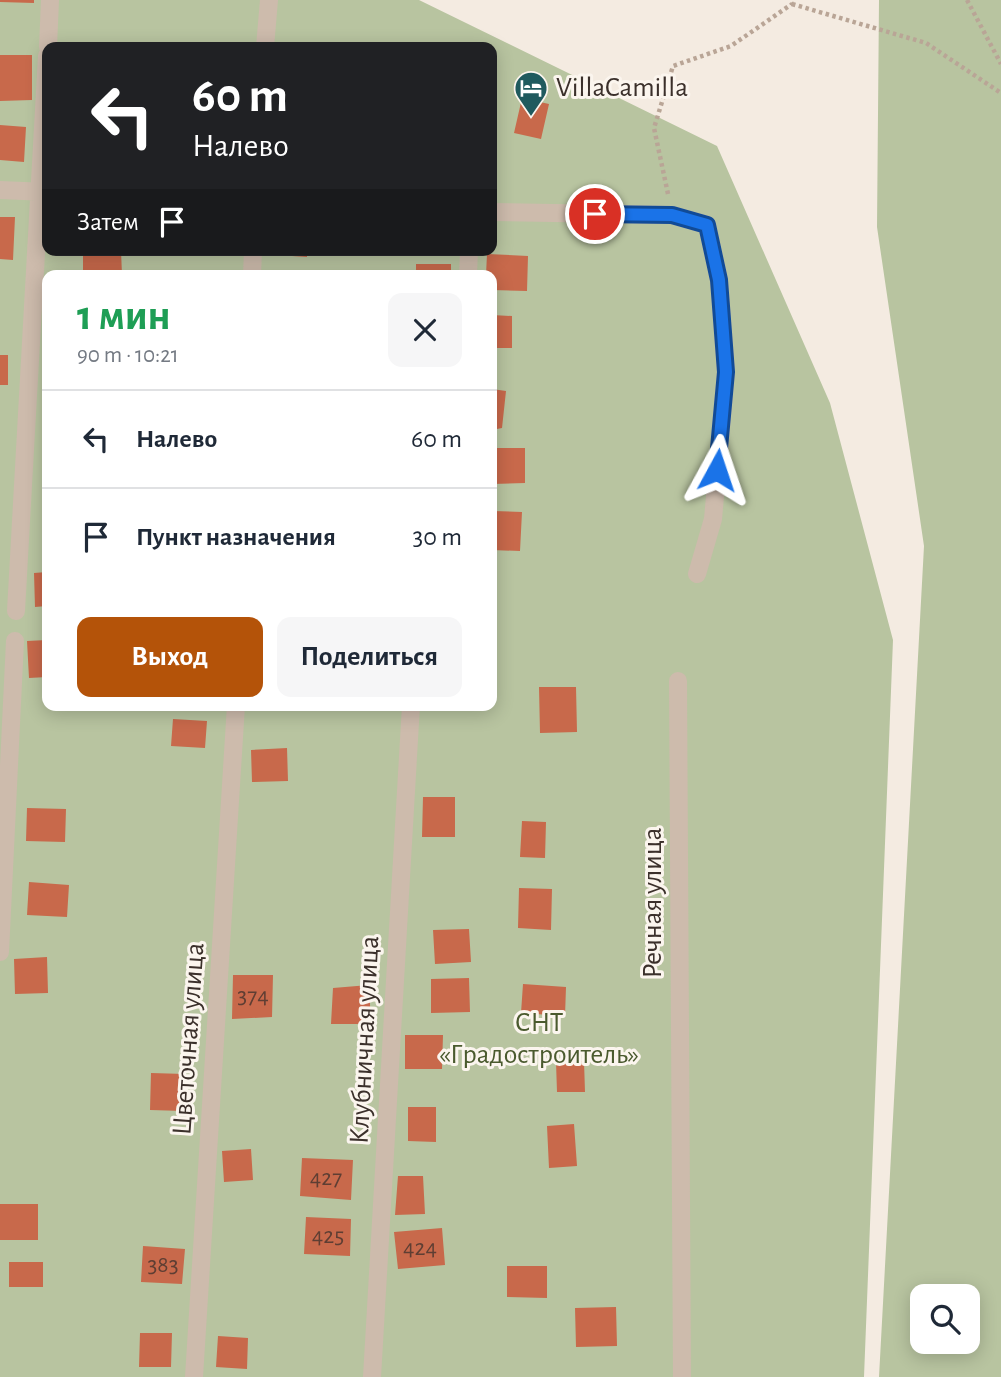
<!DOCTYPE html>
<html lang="ru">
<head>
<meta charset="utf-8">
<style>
  :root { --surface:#fff; --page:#f6f6f7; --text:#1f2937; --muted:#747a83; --line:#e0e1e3; --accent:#b45309 }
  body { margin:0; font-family:"Alegreya Sans",sans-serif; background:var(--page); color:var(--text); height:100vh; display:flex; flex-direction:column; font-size:26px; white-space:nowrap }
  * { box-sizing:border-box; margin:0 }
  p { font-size:23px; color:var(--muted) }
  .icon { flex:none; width:38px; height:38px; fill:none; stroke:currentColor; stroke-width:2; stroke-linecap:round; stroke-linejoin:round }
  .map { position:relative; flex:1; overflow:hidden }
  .sheet { position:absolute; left:42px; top:270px; width:455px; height:441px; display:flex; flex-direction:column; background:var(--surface); border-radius:14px; box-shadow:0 4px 18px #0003 }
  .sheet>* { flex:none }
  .guide { position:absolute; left:42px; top:42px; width:455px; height:214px; border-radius:14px; box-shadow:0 4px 18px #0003; background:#202124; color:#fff; overflow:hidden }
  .tools { position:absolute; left:910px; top:1284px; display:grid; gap:14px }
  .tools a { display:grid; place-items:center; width:70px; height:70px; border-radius:14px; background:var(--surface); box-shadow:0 4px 18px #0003; font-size:35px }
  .pin { position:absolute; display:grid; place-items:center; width:60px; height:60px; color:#fff; margin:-30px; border:4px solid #fff; border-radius:50%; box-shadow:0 2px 7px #0007 }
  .me { position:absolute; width:77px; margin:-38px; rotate:5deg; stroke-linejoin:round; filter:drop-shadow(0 0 5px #0008) }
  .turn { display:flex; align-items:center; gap:24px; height:147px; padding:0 35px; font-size:32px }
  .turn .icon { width:91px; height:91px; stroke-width:2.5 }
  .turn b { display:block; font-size:49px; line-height:60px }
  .then { display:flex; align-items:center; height:66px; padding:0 35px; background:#0003; gap:14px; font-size:26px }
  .round { display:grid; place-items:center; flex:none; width:74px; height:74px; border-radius:14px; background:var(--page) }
  .headline { display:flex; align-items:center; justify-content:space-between; height:119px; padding:0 35px }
  h1 { font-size:42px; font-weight:700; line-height:52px; color:#1e9e55 }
  .action { display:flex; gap:14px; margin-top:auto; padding:14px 35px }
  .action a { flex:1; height:80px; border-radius:14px; background:var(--accent); color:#fff; font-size:28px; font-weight:700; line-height:80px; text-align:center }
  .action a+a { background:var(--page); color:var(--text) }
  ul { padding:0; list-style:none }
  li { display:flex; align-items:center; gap:21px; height:98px; padding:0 35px; border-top:2px solid var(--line) }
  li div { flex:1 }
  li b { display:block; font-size:26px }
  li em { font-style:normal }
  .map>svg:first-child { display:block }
  .green { fill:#b8c4a0; fill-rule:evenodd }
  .building { fill:#c8694b }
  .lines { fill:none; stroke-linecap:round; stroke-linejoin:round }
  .path { stroke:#b9a596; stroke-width:4.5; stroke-dasharray:3.5 3.5; stroke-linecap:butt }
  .minor { stroke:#cdbbac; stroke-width:18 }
  .route-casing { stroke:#114b97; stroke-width:18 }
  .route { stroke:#1a73e8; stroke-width:12 }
  .labels { text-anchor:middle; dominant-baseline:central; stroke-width:6; stroke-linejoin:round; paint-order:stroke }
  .number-label { font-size:24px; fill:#5e3e33 }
  .poi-label { font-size:28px; fill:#3b302b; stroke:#fbf5ee; text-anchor:start }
  .street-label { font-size:28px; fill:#3b302b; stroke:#fbf5ee }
  .park-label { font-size:28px; fill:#4a5a2e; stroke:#fbf5ee }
</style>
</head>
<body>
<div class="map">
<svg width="1001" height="1377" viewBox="0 0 1001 1377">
  <rect width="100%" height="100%" fill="#f4ebe1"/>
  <!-- green -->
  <path class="green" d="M 0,0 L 419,0 L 717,146 L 830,403 L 893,640 L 864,1377 L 0,1377 ZM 47,47 L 492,47 L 492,250 L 47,250 ZM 47,275 L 492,275 L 492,705 L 47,705 Z
    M 879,0 L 1001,0 L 1001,1377 L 879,1377 L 924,546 L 877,227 ZM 922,1297 L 968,1297 L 968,1342 L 922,1342 Z"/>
  <!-- building -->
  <path class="building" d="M 0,0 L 34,0 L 34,3 L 0,2 Z
    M 0,55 L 32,55 L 32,100 L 0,101 Z
    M 522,98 L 549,104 L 541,139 L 514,133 Z
    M 0,125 L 26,127 L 24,162 L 0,160 Z
    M 0,217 L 15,217 L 13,260 L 0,259 Z
    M 83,250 L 121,250 L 122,275 L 83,275 Z
    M 278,250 L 307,250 L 307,257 L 277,255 Z
    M 487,254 L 528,256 L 527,291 L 492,290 L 492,275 L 486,275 Z
    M 416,264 L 451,264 L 451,275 L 416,275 Z
    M 280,271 L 308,271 L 308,275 L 280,275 Z
    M 191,272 L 231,272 L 231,275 L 191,275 Z
    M 492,315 L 512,316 L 512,348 L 492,348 Z
    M 0,355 L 8,355 L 8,385 L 0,385 Z
    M 492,389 L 506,391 L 502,428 L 492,430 Z
    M 492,448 L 525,448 L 525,483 L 492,484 Z
    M 492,511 L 522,512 L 520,551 L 492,550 Z
    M 47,572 L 47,606 L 35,607 L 34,573 Z
    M 47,640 L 47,677 L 29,678 L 27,641 Z
    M 539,687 L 576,687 L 577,732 L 540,733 Z
    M 323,705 L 363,705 L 364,709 L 323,710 Z
    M 173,719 L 207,721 L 205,748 L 171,746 Z
    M 287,748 L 288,781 L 252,782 L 251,750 Z
    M 423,797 L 455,797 L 455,837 L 422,837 Z
    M 27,808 L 66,809 L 65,842 L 26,841 Z
    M 522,821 L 546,822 L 545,858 L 520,857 Z
    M 29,882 L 69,885 L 67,917 L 27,915 Z
    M 519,888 L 552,889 L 551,930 L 518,928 Z
    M 469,929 L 471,962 L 435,964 L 433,930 Z
    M 47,957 L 48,993 L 15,994 L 14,959 Z
    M 233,975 L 273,975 L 272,1017 L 232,1019 Z
    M 469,978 L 470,1012 L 431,1013 L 431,979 Z
    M 523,984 L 566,987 L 565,1016 L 521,1013 Z
    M 369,985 L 371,1024 L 331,1024 L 333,988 Z
    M 405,1035 L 443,1035 L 442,1069 L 405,1069 Z
    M 584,1061 L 585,1092 L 557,1092 L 556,1062 Z
    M 151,1073 L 185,1074 L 184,1111 L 150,1110 Z
    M 408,1107 L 436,1107 L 436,1142 L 408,1141 Z
    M 574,1124 L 577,1166 L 549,1168 L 547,1126 Z
    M 251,1149 L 253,1180 L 224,1182 L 222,1151 Z
    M 302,1158 L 353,1160 L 351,1200 L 300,1196 Z
    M 398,1176 L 423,1176 L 425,1214 L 395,1215 Z
    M 0,1204 L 38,1204 L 38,1240 L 0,1240 Z
    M 306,1217 L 351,1219 L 350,1256 L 304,1254 Z
    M 442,1228 L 445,1265 L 398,1269 L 394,1232 Z
    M 143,1246 L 185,1249 L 182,1284 L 141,1282 Z
    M 9,1262 L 43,1262 L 43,1287 L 9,1287 Z
    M 507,1266 L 547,1266 L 547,1298 L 507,1297 Z
    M 616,1307 L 617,1346 L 576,1347 L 575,1308 Z
    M 140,1333 L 172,1333 L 171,1367 L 139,1367 Z
    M 218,1336 L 248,1338 L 247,1369 L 216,1367 Z"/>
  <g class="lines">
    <!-- path -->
    <path class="path" d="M 967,0 L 1001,64
      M 792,4 L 926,43 L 1001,93
      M 668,194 L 654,128 L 673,66 L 731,46 L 792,4 L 790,0"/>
    <!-- minor -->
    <path class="minor" d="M 48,47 L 50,0
      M 265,47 L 269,0
      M 0,190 L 47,192
      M 492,212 L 672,215 L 707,225 L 719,280 L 726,372 L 713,519 L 697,574
      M 252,275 L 253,250
      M 468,275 L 469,250
      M 16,611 L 47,56
      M 678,681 L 682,1377
      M 0,952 L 15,641
      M 194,1377 L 236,705
      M 372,1377 L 411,705"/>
  </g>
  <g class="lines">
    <defs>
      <path id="route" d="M 595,214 L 672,215 L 707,225 L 719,280 L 726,372 L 717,470"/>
    </defs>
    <!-- route casing -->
    <use href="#route" class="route-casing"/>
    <!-- route -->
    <use href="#route" class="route"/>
  </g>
  <!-- icons -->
  <defs>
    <symbol id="hotel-pin" viewBox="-11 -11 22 30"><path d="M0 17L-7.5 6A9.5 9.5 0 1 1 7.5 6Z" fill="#1f5a5e" stroke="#fbf5ee"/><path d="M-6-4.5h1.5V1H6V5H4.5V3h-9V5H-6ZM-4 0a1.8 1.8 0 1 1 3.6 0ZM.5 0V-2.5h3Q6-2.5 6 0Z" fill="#fff"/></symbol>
  </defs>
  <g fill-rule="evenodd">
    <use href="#hotel-pin" x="512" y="69" width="38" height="52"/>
  </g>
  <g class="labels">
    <!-- number labels -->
    <g class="number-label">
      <text x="253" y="996">374</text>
      <text x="326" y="1178">427</text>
      <text x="328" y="1236">425</text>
      <text x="420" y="1248">424</text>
      <text x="163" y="1265">383</text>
    </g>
    <!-- poi labels -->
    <g class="poi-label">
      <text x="556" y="88">VillaCamilla</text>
    </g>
    <!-- street labels -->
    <g class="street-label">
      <text transform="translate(653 903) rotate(-90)">Речная улица</text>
      <text transform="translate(189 1039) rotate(-86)">Цветочная улица</text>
      <text transform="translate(365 1040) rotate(-87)">Клубничная улица</text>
    </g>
    <!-- park labels -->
    <g class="park-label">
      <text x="539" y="1023">СНТ<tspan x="539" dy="32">«Градостроитель»</tspan></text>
    </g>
  </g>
</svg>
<div class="tools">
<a><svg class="icon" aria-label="search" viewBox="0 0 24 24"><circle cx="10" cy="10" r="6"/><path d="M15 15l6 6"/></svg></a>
</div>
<div class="pin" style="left:595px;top:214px;background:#d93025"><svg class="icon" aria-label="arrive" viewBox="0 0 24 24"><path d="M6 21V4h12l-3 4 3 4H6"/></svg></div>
<svg class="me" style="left:717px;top:470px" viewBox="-20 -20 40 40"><path d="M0-17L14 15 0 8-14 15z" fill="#1a73e8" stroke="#fff" stroke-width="4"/></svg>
<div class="guide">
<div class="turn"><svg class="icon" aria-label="left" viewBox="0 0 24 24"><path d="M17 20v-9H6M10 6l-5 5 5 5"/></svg><div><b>60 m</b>Налево</div></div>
<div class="then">Затем<svg class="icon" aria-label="arrive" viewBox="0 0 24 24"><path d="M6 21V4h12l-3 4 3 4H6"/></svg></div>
</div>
<section class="sheet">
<div class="headline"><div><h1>1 мин</h1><p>90 m · 10:21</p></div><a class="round"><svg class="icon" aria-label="close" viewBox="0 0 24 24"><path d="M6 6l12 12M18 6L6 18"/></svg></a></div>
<ul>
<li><svg class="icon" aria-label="left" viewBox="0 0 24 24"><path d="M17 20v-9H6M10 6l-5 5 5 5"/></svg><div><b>Налево</b></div><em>60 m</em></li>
<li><svg class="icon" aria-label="arrive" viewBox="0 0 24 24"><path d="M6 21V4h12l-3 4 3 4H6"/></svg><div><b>Пункт назначения</b></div><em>30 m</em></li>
</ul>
<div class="action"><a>Выход</a><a>Поделиться</a></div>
</section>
</div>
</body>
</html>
